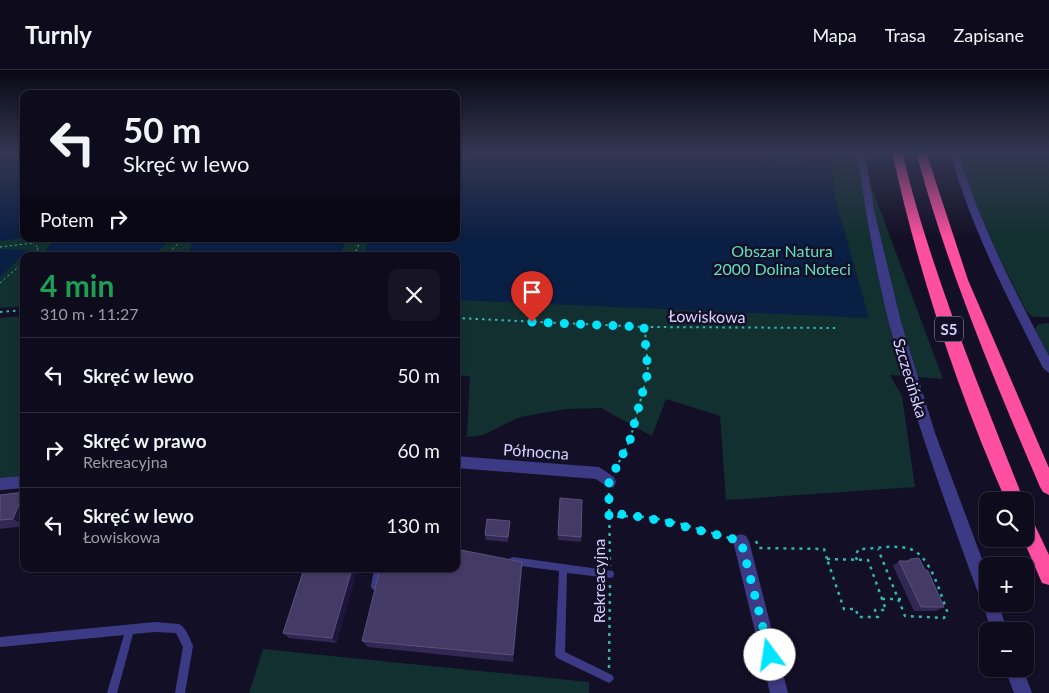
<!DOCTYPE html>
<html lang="pl">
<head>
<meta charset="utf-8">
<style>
  :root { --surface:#0e0b1c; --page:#171425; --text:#f1f3f6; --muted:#9b9ba3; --line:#2e2b3b }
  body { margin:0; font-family:Lato,sans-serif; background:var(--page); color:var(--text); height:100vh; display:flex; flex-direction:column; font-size:19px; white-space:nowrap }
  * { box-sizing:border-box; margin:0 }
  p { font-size:16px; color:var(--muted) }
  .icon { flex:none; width:28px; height:28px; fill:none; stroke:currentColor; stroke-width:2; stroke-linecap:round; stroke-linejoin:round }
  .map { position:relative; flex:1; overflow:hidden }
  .side { position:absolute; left:20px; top:182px; width:440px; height:320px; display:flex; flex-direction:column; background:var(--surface); border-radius:10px; box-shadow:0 1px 4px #0004,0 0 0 1px var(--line) }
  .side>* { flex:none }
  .banner { position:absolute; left:20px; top:20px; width:440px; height:152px; border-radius:10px; box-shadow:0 1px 4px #0004,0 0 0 1px var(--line); background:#0e0b1c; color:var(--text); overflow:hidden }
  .tools { position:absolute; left:979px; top:422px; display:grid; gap:10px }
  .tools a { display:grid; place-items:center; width:55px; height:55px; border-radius:10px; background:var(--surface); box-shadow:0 1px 4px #0004,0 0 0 1px var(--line); font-size:25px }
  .pin { position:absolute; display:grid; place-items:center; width:42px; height:42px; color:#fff; margin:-51px -21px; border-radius:50% 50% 50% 0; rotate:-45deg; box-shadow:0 0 5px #0007 }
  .pin .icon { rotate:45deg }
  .me { position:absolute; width:55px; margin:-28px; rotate:346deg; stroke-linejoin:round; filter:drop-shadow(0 0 4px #0008) }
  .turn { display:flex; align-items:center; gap:18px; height:105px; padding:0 20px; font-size:22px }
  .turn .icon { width:65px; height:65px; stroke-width:2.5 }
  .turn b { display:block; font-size:35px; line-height:42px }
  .then { display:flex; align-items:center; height:48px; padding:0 20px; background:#0003; gap:10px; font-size:19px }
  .round { display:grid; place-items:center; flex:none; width:52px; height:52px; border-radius:10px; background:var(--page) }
  .overview { display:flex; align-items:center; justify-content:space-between; height:85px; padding:0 20px }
  h1 { font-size:30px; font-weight:700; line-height:38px; color:#1e9e55 }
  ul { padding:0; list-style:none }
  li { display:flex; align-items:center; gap:15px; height:75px; padding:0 20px; border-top:1px solid var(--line) }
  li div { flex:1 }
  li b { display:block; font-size:19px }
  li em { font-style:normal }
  header { display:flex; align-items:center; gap:30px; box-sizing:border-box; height:70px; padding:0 25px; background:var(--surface); border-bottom:1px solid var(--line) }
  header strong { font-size:24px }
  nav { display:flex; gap:28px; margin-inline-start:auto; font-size:18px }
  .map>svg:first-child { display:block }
  .green { fill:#12302f }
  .water { fill:#0a1f44 }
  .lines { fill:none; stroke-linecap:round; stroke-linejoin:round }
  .path-far2 { stroke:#2fb8b0; stroke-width:1; stroke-dasharray:2 3; stroke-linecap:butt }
  .path-far1 { stroke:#2fb8b0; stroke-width:2; stroke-dasharray:2.5 4; stroke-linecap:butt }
  .path { stroke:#2fb8b0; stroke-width:2.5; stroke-dasharray:3 5; stroke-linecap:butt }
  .service { fill:#3d3a85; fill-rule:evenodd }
  .minor { fill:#3d3a85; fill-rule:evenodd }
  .motorway { fill:#ff4fa3; fill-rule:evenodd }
  .wall { fill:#312854 }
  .shaded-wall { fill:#1d163a }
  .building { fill:#433a66; stroke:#5a527e }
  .route { stroke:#00e5ff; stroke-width:9; stroke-dasharray:0 16.2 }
  .labels { text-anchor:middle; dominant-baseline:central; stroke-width:5; stroke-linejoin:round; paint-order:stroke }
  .shield { fill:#130f26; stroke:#9e99be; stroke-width:1 }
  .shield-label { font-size:15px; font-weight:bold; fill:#d9d4ff }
  .park-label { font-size:16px; fill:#5fe0c0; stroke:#130f26 }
  .street-label { font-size:16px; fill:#d9d4ff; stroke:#130f26 }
</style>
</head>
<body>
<header>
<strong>Turnly</strong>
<nav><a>Mapa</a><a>Trasa</a><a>Zapisane</a></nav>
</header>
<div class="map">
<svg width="1049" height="623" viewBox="0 0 1049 623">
  <rect width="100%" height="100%" fill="#130f26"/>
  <!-- green -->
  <path class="green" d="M 0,82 L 24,82 L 24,169 L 456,169 L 456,82 L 860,82 L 860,86 L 943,309 L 890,305 L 902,326 L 915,417 L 726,430 L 720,346 L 666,329 L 652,366 L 601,338 L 566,339 L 520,347 L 483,365 L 467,367 L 470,306 L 456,305 L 456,186 L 24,186 L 24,236 L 0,238 Z
    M 959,82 L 1049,82 L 1049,247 L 1033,247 L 1027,242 C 1000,190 974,138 959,82 Z
    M 24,246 L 24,408 L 0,410 L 0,248 Z
    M 1049,253 L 1049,286 L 1035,259 L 1039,254 Z
    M 263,579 L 589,612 L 589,623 L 249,623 Z"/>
  <!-- water -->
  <path class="water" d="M 0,82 L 24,82 L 24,168 L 0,171 Z
    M 456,82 L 780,82 L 778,90 L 795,99 L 804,92 L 801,82 L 831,82 L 835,128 L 869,248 L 456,230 L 456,186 L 364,186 L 366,177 L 372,169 L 456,169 Z
    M 56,169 L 171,169 L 152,186 L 40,186 Z
    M 195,169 L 346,169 L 340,186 L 189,186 L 187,184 Z
    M 0,179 L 28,180 L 0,207 Z"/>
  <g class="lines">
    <!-- path-far2 -->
    <path class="path-far2" d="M 0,177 L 33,173 L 42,169
      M 29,186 L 39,178 L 33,173
      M 165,186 L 183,169
      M 354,186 L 361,169
      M 0,213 L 24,192"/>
    <!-- path-far1 -->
    <path class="path-far1" d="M 0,242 L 24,240
      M 456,248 L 645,257 L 839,258
      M 616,398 L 630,370 L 648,302 L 645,258"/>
    <!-- path -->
    <path class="path" d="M 615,400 L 617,397
      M 609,423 L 610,496
      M 609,448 C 650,441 690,457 729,468
      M 756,471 L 759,478 L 824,479 L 827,489
      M 827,489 L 868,490 L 886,540 L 875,540 L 878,547 L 858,547 L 856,539 L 844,539 Z
      M 857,490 L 855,485 L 859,479 C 875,479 894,474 910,479 C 931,486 940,523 947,541 L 944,548 L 905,546 L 878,479
      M 882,529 L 906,529
      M 609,598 L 610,513"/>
    <!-- service -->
    <path class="service" d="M 513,487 L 613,501 L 614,504 L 613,507 L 610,508 L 567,503 L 565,582 L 612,605 L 614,608 L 612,611 L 609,613 L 557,588 L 555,585 L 559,501 L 513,495 L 510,494 L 509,491 L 510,488 Z
      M 374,499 L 382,499 L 378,519 L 375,520 L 372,519 L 371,516 Z
      M 155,552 L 179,554 C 186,557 190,569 193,576 L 185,623 L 175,623 L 183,577 L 176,563 L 155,562 L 133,564 L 117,623 L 107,623 L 124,565 L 0,577 L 0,567 Z"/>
    <!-- minor -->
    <path class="minor" d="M 857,82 L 865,82 L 874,140 L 901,252 L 935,363 L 988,505 L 988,534 L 998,534 L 1008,561 L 992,561 C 955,460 917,358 889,253 C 875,197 865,140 857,82 Z
      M 950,82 L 958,82 C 980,154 1014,220 1049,286 L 1049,303 L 1043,298 C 1007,227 971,158 950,82 Z
      M 456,386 L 599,397 L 614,407 L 616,412 L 614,417 L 609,418 L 596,409 L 456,398 Z
      M 24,406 L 24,418 L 0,420 L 0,408 Z
      M 741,464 L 746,466 L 749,471 L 788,623 L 770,623 L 733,471 L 736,466 Z
      M 1005,599 L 1023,599 L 1032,623 L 1014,623 Z"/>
    <!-- motorway -->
    <path class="motorway" d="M 892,82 L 902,82 C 931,203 979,316 1024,431 L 1006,431 C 957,320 918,201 892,82 Z
      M 916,82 L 926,82 L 968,210 L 1049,398 L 1049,425 L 1043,422 L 1040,417 C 993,307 947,198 916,82 Z
      M 1025,445 L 1031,447 L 1049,485 L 1049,515 L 1042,513 L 1023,469 L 1025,469 Z"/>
  </g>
  <!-- wall -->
  <path class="wall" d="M 24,422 L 24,456 L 0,459 L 0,425 Z
    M 559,433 L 581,467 L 581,472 L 558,470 Z
    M 510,451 L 508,472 L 486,470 L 485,465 Z
    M 910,489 L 944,537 L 936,541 L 914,541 L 893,496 L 899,491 L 906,491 Z
    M 304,499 L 337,573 L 289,568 L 283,563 Z
    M 522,500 L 513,592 L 368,577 L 362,571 Z"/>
  <!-- shaded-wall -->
  <path class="shaded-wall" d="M 24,423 L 24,455 L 13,449 Z
    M 522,492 L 522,500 L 513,592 L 513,585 Z
    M 352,499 L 358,499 L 337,573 L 332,568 Z"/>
  <!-- building -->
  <path class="building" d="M 24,422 L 13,449 L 0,450 L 0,425 Z
    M 560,428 L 582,430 L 581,467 L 558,465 Z
    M 487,449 L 510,451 L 508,467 L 485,465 Z
    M 456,479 L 522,492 L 513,585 L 362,571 L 380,499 L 456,499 Z
    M 919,488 L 925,500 L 928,501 L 944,537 L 921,537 L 899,491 L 910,491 L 910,489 Z
    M 304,499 L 352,499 L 332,568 L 283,563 Z"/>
  <!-- sky -->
  <linearGradient id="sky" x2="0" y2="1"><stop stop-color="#0a0815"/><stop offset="0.49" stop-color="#333752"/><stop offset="1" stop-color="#333752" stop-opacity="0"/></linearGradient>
  <rect width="1049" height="169" fill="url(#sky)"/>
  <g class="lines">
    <!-- route -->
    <path class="route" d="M 532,252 L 644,257 L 648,302 L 630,370 L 609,412 L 609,448 L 623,444 L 663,451 L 741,471 L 770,585"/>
  </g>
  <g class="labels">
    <!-- shield labels -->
    <rect class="shield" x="935" y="246.5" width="28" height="25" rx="4"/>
    <g class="shield-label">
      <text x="949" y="259">S5</text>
    </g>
    <!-- park labels -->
    <g class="park-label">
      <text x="782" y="180">Obszar Natura<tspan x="782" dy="18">2000 Dolina Noteci</tspan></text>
    </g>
    <!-- street labels -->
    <g class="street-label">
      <text transform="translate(707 246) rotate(1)">Łowiskowa</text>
      <text transform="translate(911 308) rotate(73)">Szczecińska</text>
      <text transform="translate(536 381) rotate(4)">Północna</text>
      <text transform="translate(598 511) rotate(-90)">Rekreacyjna</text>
    </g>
  </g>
</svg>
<div class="tools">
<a><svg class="icon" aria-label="search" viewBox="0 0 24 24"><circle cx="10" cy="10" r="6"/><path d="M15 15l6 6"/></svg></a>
<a>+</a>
<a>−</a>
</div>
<div class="pin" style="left:532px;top:252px;background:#d93025"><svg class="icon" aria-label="arrive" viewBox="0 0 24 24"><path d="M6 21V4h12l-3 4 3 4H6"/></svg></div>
<svg class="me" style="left:770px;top:585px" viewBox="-20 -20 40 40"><circle r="19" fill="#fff"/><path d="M0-13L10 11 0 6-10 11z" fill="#00e5ff"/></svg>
<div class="banner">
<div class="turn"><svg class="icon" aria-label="left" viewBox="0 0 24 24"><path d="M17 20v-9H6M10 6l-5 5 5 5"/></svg><div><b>50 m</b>Skręć w lewo</div></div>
<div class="then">Potem<svg class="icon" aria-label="right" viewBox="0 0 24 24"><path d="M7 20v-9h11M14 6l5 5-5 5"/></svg></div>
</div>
<section class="side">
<div class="overview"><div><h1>4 min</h1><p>310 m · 11:27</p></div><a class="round"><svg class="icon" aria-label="close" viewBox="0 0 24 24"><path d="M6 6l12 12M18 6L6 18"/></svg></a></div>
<ul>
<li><svg class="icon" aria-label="left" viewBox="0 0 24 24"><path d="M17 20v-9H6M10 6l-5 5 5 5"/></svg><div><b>Skręć w lewo</b></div><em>50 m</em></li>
<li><svg class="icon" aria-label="right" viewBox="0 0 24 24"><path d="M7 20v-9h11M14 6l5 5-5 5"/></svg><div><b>Skręć w prawo</b><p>Rekreacyjna</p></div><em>60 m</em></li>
<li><svg class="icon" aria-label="left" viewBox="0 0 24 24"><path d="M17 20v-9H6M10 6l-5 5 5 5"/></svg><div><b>Skręć w lewo</b><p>Łowiskowa</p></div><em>130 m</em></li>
</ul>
</section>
</div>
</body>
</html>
